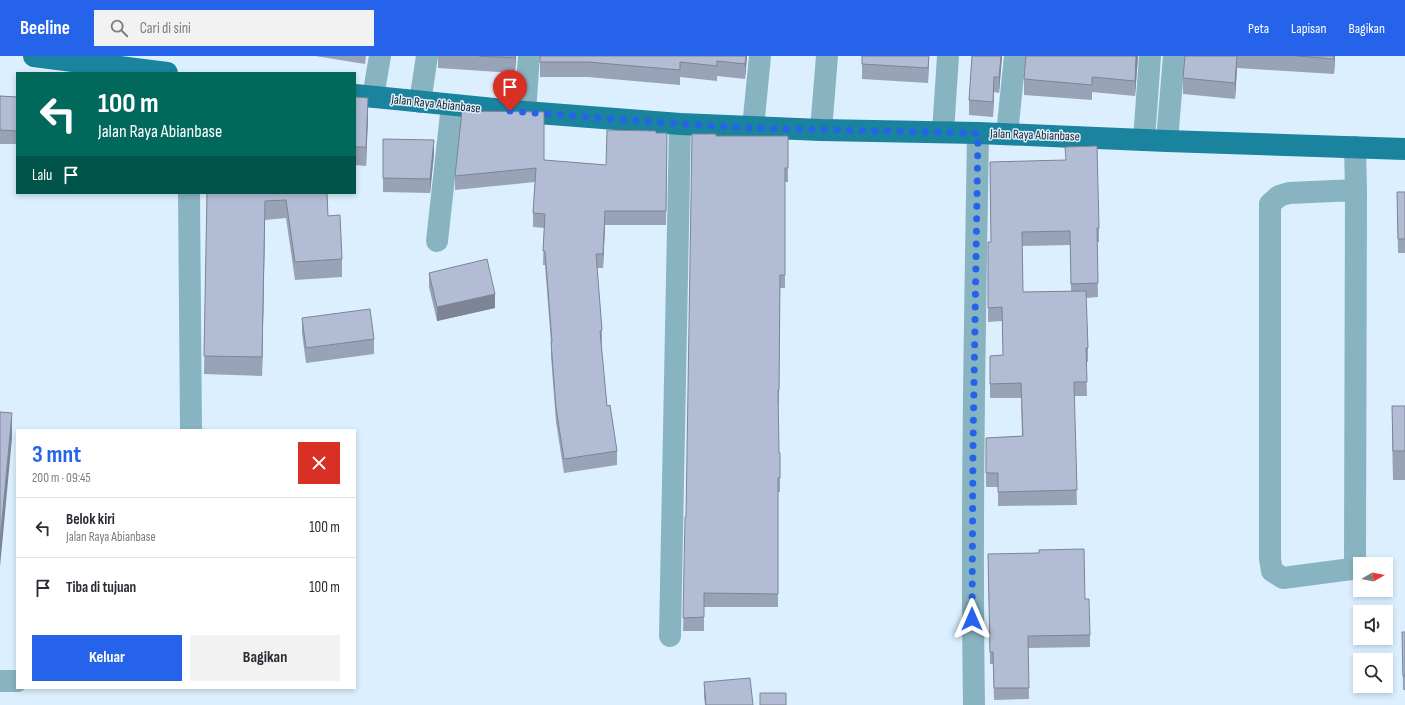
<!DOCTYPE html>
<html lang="id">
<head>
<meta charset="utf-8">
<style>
  :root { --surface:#fff; --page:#f2f2f3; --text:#2b2b33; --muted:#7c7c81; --line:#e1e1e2; --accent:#2563eb }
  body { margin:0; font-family:"Sofia Sans Condensed",sans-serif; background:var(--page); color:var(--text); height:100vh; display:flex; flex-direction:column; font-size:15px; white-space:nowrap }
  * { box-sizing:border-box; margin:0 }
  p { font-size:13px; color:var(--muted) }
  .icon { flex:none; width:22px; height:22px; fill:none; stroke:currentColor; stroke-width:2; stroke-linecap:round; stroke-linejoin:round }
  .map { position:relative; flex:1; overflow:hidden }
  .side { position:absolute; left:16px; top:373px; width:340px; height:260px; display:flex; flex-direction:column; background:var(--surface); border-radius:0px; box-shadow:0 2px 6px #0003 }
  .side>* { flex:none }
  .hud { position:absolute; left:16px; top:16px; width:340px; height:122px; border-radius:0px; box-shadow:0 2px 6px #0003; background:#00695c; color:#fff; overflow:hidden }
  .needle { width:26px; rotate:81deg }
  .fabs { position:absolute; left:1353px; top:501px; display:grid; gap:8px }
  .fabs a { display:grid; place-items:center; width:40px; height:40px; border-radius:0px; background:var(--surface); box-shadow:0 2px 6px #0003; font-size:20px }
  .pin { position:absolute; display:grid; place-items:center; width:34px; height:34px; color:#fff; margin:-41px -17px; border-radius:50% 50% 50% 0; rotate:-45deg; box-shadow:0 0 4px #0007 }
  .pin .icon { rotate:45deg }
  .me { position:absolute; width:44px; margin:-22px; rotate:0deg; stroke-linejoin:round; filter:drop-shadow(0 0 3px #0008) }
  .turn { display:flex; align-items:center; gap:14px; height:84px; padding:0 16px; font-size:18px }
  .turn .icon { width:52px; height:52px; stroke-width:2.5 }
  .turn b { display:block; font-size:28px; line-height:34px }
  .then { display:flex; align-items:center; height:38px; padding:0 16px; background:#0003; gap:8px; font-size:15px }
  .round { display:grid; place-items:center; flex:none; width:42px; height:42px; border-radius:0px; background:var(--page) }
  .headline { display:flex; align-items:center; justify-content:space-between; height:68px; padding:0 16px }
  h1 { font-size:24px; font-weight:700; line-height:30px; color:var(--accent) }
  .cta { display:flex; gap:8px; margin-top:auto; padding:8px 16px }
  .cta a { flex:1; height:46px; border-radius:0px; background:var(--accent); color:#fff; font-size:16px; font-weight:700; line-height:46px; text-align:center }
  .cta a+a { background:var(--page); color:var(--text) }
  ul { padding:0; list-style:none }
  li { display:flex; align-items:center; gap:12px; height:60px; padding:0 16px; border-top:1px solid var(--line) }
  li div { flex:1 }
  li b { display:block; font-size:15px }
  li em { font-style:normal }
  header { display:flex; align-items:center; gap:24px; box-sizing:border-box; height:56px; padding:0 20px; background:var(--accent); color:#fff }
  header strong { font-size:19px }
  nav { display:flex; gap:22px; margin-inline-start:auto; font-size:14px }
  .search { width:280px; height:36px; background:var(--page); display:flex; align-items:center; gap:10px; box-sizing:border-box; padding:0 14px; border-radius:0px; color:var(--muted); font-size:15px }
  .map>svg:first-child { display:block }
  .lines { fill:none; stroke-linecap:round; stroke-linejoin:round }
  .minor { stroke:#88b4c2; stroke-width:22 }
  .major { stroke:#1a839d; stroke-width:22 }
  .wall { fill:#99a3b7; fill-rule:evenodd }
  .shaded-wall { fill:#7d8495 }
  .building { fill:#b2bdd5; stroke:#7d8495 }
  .route { stroke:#2563eb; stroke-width:7; stroke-dasharray:0 12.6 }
  .labels { text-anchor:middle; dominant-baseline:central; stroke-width:3; stroke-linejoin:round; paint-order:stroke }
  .street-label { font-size:13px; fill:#1c242b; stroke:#dceffe }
</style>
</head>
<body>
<header>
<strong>Beeline</strong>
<div class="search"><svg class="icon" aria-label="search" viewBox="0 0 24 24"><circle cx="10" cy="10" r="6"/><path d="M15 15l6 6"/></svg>Cari di sini</div>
<nav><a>Peta</a><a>Lapisan</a><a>Bagikan</a></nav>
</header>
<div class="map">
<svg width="1405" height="649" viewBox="0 0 1405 649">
  <rect width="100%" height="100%" fill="#dceffe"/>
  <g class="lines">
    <!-- minor -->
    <path class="minor" d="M 373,41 L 380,0
      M 420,46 L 427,0
      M 525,56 L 529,0
      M 753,72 L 760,0
      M 821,74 L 827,0
      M 943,76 L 948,0
      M 1007,78 L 1015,0
      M 1144,84 L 1150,0
      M 1167,85 L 1174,0
      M 1355,91 L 1356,134 L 1355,504 L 1359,512 L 1283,522 L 1272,515 L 1270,503 L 1270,148 L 1279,140 L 1289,137 L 1356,134
      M 189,137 L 191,374
      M 437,185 L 452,49
      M 670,580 L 680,68
      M 0,625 L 17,625
      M 974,649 C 971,458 975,267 978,77"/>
    <!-- major -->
    <path class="major" d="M 34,0 L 167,17
      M 355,39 L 525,56 L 680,68 L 821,74 L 978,77 L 1167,85 L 1405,93"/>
  </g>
  <!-- wall -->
  <path class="wall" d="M 315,0 L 366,0 L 365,8 Z
    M 438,0 L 516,0 L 515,17 L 438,12 Z
    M 747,0 L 745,23 L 717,20 L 717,25 L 680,21 L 680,29 L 588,21 L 540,21 L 540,6 Z
    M 929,0 L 928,27 L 862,23 L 862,8 Z
    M 972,0 L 1002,0 L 999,37 L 994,36 L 993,61 L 969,59 L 969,44 Z
    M 1026,0 L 1138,0 L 1135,40 L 1092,36 L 1092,44 L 1024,39 L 1024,23 Z
    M 1185,0 L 1335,0 L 1334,18 L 1237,12 L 1235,43 L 1183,38 L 1183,22 Z
    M 0,40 L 17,41 L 17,88 L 0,88 Z
    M 355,41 L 368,60 L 366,110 L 355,109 Z
    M 656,77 L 667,91 L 666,169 L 605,169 L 603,212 L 597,212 L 602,274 L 602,288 L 601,289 L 607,350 L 617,395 L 617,409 L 564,417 L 556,366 L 551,300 L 551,286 L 545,209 L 543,209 L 544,172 L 533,171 L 533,157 L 535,126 L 455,134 L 455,120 L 544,104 L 606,109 Z
    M 716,80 L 788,80 L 788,126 L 785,126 L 785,232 L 780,232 L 779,348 L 778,348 L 779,397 L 780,397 L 780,436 L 778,436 L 778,551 L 704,551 L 704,575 L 683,575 L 686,461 Z
    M 383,83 L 434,98 L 430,137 L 383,136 Z
    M 990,106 L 1099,172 L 1099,186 L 1097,186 L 1098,241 L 1086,242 L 1088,292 L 1088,306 L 1086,306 L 1087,340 L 1074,340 L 1077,449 L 998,450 L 998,431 L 986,431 L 986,382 L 1022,380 L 1021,342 L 990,342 L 990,300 L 1003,300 L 1002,265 L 988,266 L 988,186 L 991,186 ZM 1070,189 L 1071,235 L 1023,236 L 1022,190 Z
    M 1397,136 L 1405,136 L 1405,197 L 1398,197 Z
    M 207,137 L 327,137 L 328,160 L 342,203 L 342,221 L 295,224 L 286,162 L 265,164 L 262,320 L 204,318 Z
    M 429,217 L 495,252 L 437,265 L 429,231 Z
    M 302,262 L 374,283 L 374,298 L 306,307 L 302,277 Z
    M 1392,350 L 1405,350 L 1405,424 L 1393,424 L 1392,379 Z
    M 988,498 L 1085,543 L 1090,579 L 1090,591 L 1028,592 L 1029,643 L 994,644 L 993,608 L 990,608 Z
    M 1402,576 L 1405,576 L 1405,634 L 1403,634 Z
    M 704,626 L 753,649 L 705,649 L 704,641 Z"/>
  <!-- shaded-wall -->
  <path class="shaded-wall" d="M 515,0 L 516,0 L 515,17 Z
    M 746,0 L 747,0 L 745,23 L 745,8 Z
    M 929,0 L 928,27 L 928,12 Z
    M 1001,0 L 1002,0 L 999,37 L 999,21 Z
    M 1136,0 L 1138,0 L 1135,40 L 1135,25 Z
    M 1237,0 L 1237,12 L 1235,43 L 1235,27 Z
    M 1334,0 L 1335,0 L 1334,18 Z
    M 994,21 L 994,36 L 993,61 L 993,46 Z
    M 368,42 L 368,60 L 366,110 L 366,91 Z
    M 434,84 L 434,98 L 430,137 L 430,123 Z
    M 265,145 L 265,164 L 262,320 L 262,301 Z
    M 605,155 L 605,169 L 603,212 L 603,198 Z
    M 495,238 L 495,252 L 437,265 L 437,251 Z
    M 12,357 L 12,382 L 0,511 L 0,486 Z"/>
  <!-- building -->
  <path class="building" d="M 479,0 L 515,0 L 515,2 Z
    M 540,0 L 746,0 L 745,8 L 717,5 L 717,10 L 680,6 L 680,14 L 588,6 L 540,6 Z
    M 862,0 L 929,0 L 928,12 L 862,8 Z
    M 972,0 L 1001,0 L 999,21 L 994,21 L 993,46 L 969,44 Z
    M 1026,0 L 1136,0 L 1135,25 L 1092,21 L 1092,29 L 1024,23 Z
    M 1185,0 L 1237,0 L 1235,27 L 1183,22 Z
    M 1297,0 L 1334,0 L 1334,3 Z
    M 0,40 L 17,41 L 17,75 L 0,74 Z
    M 355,41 L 368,42 L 366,91 L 355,91 Z
    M 462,55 L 544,56 L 544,104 L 606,109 L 607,74 L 656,75 L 656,77 L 667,77 L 666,155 L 605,155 L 603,198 L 596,198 L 602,274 L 600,275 L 607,350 L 610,349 L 617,395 L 564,403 L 556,352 L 551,286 L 552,286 L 545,195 L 543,195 L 545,158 L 533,157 L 536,112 L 455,120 Z
    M 692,78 L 716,78 L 716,80 L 788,80 L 788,112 L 785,112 L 785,219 L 780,219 L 779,334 L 778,334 L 779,397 L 780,397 L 780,422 L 778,422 L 778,538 L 704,537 L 704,561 L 683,562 L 685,461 L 686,461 Z
    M 383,83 L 434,84 L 430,123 L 383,122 Z
    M 1097,90 L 1099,172 L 1097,172 L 1098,227 L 1071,228 L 1070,175 L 1022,176 L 1023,236 L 1086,235 L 1088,292 L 1086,292 L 1087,326 L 1074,326 L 1077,434 L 998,436 L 998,417 L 986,417 L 986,382 L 1023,380 L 1021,327 L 990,328 L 990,300 L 1003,299 L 1002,251 L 988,252 L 988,186 L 991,186 L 990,106 L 1066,104 L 1065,91 Z
    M 1397,136 L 1405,136 L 1405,183 L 1398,183 Z
    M 207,137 L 327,137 L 328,160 L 340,159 L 342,203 L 295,206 L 286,144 L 265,145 L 262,301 L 204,300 Z
    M 487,203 L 495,238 L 437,251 L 429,217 Z
    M 370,253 L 374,283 L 306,292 L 302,262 Z
    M 1392,350 L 1405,350 L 1405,395 L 1393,395 Z
    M 0,356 L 12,357 L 0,486 Z
    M 1084,493 L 1085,543 L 1089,543 L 1090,579 L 1028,580 L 1029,632 L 994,632 L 993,596 L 990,596 L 988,498 L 1039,497 L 1039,494 Z
    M 1402,576 L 1405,576 L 1405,620 L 1403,620 Z
    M 750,622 L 753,649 L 706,649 L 704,626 Z
    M 760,637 L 786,637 L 786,649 L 760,649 Z"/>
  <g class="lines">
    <!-- route -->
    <path class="route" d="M 510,55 L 680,68 L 753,72 L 978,77 L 973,391 L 972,563"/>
  </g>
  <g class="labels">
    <!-- street labels -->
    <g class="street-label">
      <text transform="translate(436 48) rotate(6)">Jalan Raya Abianbase</text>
      <text transform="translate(1035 79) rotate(2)">Jalan Raya Abianbase</text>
    </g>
  </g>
</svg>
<div class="fabs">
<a><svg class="needle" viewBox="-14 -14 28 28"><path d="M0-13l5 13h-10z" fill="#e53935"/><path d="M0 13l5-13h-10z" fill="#7c7c81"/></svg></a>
<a><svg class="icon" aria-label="sound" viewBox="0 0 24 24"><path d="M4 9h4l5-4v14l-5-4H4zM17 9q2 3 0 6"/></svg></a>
<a><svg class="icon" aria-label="search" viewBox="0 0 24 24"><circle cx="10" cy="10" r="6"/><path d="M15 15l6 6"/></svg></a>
</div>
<div class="pin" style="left:510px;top:55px;background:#d93025"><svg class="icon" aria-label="arrive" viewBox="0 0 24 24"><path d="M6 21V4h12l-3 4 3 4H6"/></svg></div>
<svg class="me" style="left:972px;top:563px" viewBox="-20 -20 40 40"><path d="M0-17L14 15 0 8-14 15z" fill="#2563eb" stroke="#fff" stroke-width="4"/></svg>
<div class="hud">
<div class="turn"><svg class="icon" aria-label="left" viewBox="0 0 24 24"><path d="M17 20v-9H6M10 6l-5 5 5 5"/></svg><div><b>100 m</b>Jalan Raya Abianbase</div></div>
<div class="then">Lalu<svg class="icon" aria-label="arrive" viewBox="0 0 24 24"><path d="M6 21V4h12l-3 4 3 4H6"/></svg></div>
</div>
<section class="side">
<div class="headline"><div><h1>3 mnt</h1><p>200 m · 09:45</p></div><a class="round" style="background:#d93025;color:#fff"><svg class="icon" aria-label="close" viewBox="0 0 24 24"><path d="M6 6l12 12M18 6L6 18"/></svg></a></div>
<ul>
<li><svg class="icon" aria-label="left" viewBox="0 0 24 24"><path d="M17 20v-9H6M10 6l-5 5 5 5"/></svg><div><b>Belok kiri</b><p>Jalan Raya Abianbase</p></div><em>100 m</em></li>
<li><svg class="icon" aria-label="arrive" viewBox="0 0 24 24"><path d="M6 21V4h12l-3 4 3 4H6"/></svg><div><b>Tiba di tujuan</b></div><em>100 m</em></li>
</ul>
<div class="cta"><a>Keluar</a><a>Bagikan</a></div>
</section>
</div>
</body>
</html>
